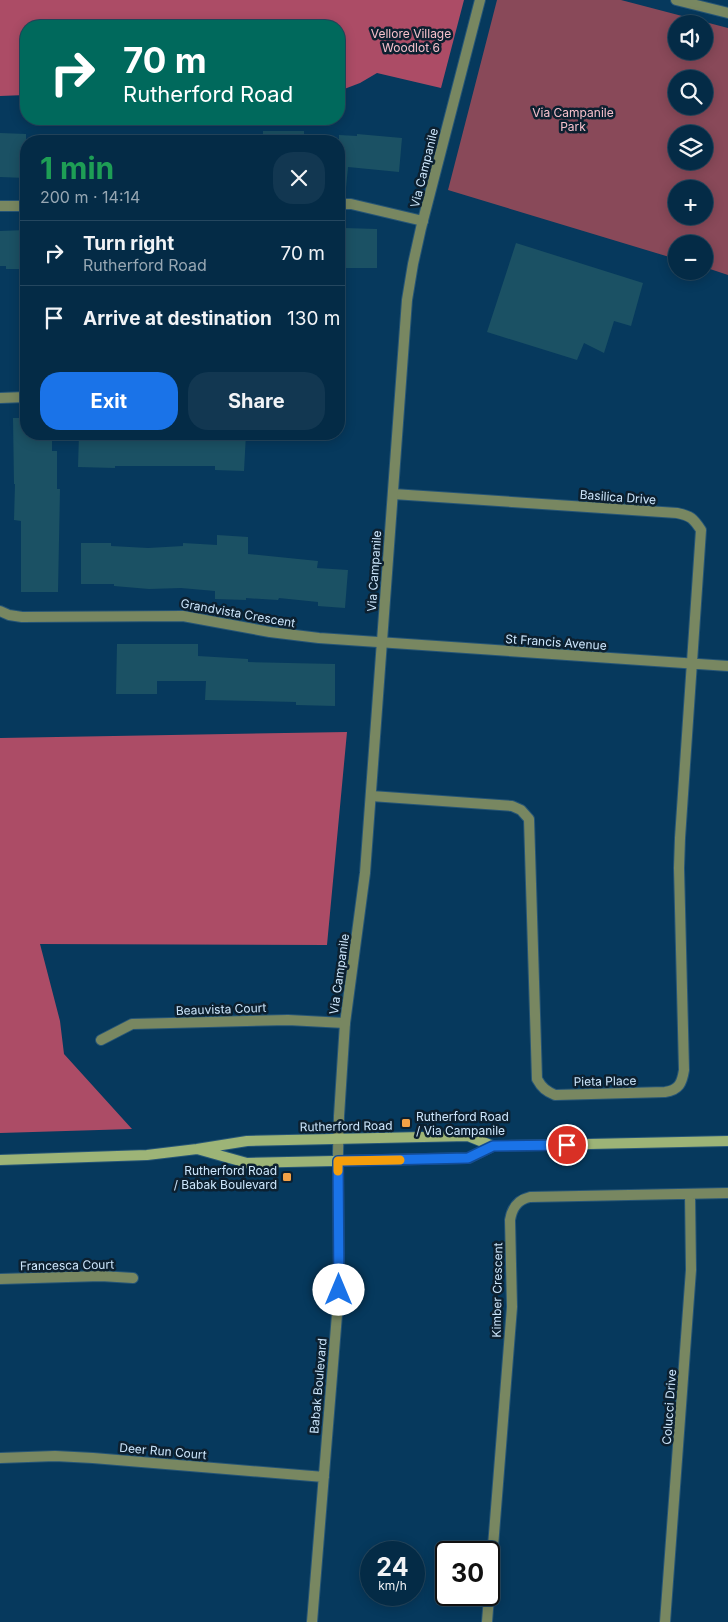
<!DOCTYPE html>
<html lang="en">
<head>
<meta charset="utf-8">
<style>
  :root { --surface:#042b46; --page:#123751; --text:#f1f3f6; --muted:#97a7b3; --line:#25475f; --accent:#1a73e8 }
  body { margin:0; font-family:Inter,sans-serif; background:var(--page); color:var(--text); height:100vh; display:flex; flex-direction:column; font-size:19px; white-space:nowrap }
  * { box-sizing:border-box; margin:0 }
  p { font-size:16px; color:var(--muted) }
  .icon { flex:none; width:28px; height:28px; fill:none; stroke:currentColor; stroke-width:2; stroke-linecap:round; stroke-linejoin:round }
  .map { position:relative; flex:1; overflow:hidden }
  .details { position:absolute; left:20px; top:135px; width:325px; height:305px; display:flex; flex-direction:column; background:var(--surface); border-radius:20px; box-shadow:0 2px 12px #0003,0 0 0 1px var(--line) }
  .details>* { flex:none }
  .top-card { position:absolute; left:20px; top:20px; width:325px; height:105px; border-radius:20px; box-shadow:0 2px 12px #0003,0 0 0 1px var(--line); background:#00695c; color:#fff; overflow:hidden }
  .buttons { position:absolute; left:668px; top:15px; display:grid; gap:10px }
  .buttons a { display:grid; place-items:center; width:45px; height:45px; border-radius:50%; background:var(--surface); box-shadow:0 2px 12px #0003,0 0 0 1px var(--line); font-size:25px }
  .speed { position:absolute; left:360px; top:1541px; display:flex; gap:10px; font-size:25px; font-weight:700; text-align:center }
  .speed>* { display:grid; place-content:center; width:65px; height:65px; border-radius:50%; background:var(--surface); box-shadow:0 2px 12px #0003,0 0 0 1px var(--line); line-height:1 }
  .speed small { font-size:12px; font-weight:400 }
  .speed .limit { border:2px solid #111; border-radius:8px; background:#fff; color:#111 }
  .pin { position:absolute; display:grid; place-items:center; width:42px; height:42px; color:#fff; margin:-21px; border:2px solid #fff; border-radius:50%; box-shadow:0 1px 5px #0007 }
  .me { position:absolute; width:55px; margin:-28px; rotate:0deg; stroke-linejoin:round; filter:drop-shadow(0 0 4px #0008) }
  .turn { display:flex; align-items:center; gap:18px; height:105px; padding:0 20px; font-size:22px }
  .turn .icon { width:65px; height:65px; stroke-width:2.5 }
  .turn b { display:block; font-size:35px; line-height:42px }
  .round { display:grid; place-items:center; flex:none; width:52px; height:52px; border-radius:20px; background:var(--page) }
  .overview { display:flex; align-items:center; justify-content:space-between; height:85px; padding:0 20px }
  h1 { font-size:30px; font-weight:700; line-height:38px; color:#1e9e55 }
  .primary-button { display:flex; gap:10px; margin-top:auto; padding:10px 20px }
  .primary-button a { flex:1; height:58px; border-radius:20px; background:var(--accent); color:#fff; font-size:20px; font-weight:700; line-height:58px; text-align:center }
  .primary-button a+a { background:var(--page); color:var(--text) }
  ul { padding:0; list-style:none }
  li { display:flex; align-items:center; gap:15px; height:65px; padding:0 20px; border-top:1px solid var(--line) }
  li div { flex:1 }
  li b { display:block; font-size:19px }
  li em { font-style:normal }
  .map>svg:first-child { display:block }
  .green { fill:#894959; fill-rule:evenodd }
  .forest { fill:#ac4c66 }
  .building { fill:#1b5164 }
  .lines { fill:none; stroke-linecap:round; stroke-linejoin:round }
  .minor-casing { stroke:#265576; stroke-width:12 }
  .tertiary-casing { stroke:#265576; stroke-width:12 }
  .secondary-casing { stroke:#265576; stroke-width:12 }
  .minor { stroke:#788761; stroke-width:10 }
  .tertiary { stroke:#788761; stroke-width:10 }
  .secondary { stroke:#9db477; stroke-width:10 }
  .route-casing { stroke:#114b97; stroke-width:12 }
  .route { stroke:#1a73e8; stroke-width:9 }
  .slow { stroke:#f59e0b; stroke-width:9 }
  .poi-dot { fill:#f5a246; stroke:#0c2030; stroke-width:2 }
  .labels { text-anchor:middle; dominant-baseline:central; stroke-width:5; stroke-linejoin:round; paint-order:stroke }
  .park-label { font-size:12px; fill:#f6c0cb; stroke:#0c2030 }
  .street-label { font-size:12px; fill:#cde6fc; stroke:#0c2030 }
  .poi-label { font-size:12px; fill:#cde6fc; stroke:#0c2030; text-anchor:start }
</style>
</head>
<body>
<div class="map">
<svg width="728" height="1622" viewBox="0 0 728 1622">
  <rect width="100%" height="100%" fill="#06395d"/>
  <!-- green -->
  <path class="green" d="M 497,0 L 621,0 L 728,28 L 728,275 L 704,267 L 704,244 L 676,244 L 676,259 L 448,190 ZM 676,24 L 704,24 L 704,51 L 676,51 ZM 676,79 L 704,79 L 704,106 L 676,106 ZM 676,134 L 704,134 L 704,161 L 676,161 ZM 676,189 L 704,189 L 704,216 L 676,216 Z"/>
  <!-- forest -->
  <path class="forest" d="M 0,0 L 464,0 L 441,88 L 377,73 L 360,83 L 339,91 L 339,26 L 26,26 L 26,95 L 0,96 Z
    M 347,732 L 327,945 L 40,944 L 60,1021 L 64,1054 L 132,1129 L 0,1133 L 0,738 Z"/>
  <!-- building -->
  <path class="building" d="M 263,131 L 304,131 L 304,141 L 263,141 Z
    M 0,133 L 26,134 L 26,178 L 0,177 Z
    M 357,134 L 402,138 L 399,172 L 348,167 L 346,188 L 339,188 L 339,135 L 357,136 Z
    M 344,228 L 377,229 L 377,268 L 339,268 L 339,232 L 344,232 Z
    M 26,230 L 26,269 L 6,269 L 6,266 L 0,266 L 0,231 Z
    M 516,243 L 643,283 L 631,326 L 614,321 L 604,353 L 584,343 L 577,360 L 487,332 Z
    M 13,418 L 26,418 L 26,434 L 52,434 L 52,451 L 57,451 L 57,489 L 60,489 L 58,592 L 21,592 L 21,521 L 14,520 L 15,484 L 14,484 Z
    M 79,434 L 246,434 L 244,471 L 215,470 L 215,466 L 115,466 L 115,468 L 78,467 Z
    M 217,535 L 248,537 L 248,554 L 318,561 L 317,568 L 348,570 L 345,608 L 318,606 L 318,602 L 279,598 L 278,600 L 246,598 L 246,600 L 215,599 L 215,591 L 181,588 L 149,589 L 114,586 L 114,584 L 81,584 L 81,543 L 111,543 L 111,546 L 148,548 L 183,546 L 183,543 L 217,545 Z
    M 117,644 L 198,644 L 198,656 L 248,659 L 248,662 L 335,664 L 335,706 L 296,705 L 296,702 L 205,700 L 206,681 L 157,681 L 157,694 L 116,694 Z"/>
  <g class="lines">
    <defs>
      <path id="minor" d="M 339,204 L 351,204 L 423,221
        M 0,206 L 26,206
        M 0,398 L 26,397
        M 0,611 L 9,615 L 22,617 L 183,616 L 270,632 L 319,638 L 728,666
        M 371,796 L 512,806 L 521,810 L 529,819 L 537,1079 C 542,1088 546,1091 555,1095 L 665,1092 C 679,1090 682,1083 684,1070 L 679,868 L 680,838 L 701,530 C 693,518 691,516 677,513 L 393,494
        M 101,1040 L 132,1024 L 288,1020 L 345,1023
        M 0,1279 L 101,1276 L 133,1278
        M 0,1458 L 55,1456 L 93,1458 L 324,1477
        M 312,1622 L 339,1290 L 338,1154
        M 487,1622 L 512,1307 L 510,1220 C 512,1208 517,1200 530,1197 L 728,1193
        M 665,1622 L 691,1270 L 690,1194"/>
      <path id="tertiary" d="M 676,0 L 728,13
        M 338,1152 L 339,1116 L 345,1023 L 365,873 L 407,300 L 413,264 L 421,228 L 480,0"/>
      <path id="secondary" d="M 197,1149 L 247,1163 L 469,1158 L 493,1146 L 728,1141
        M 0,1160 L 147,1155 L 197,1149 L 247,1141 L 468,1136 L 493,1146"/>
    </defs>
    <!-- minor casing -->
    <use href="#minor" class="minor-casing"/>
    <!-- tertiary casing -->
    <use href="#tertiary" class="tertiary-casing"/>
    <!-- secondary casing -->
    <use href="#secondary" class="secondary-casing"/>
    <!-- minor -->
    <use href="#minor" class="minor"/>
    <!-- tertiary -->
    <use href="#tertiary" class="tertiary"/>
    <!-- secondary -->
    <use href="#secondary" class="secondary"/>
  </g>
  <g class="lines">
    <defs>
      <path id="route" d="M 339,1290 L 338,1161 L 468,1158 L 493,1146 L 567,1145"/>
    </defs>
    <!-- route casing -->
    <use href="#route" class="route-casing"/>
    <!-- route -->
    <use href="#route" class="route"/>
    <!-- slow -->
    <path class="slow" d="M 338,1171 L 338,1161 L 400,1160"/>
  </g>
  <!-- markers -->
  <g class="poi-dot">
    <rect x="401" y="1118" width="10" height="10" rx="2.5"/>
    <rect x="282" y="1172" width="10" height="10" rx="2.5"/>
  </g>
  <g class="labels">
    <!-- park labels -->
    <g class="park-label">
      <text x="411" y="33">Vellore Village<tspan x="411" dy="14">Woodlot 6</tspan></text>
      <text x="573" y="112">Via Campanile<tspan x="573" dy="14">Park</tspan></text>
    </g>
    <!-- street labels -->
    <g class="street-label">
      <text transform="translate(424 168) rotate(-76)">Via Campanile</text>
      <text transform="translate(618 497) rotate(4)">Basilica Drive</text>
      <text transform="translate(374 571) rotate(-86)">Via Campanile</text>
      <text transform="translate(238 613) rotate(10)">Grandvista Crescent</text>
      <text transform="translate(556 642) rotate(4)">St Francis Avenue</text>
      <text transform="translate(339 974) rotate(-82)">Via Campanile</text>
      <text transform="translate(221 1009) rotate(-2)">Beauvista Court</text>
      <text transform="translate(605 1081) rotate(-1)">Pieta Place</text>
      <text transform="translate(346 1126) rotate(-1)">Rutherford Road</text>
      <text transform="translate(67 1265) rotate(-1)">Francesca Court</text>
      <text transform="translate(497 1290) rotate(-89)">Kimber Crescent</text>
      <text transform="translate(318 1386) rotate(-85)">Babak Boulevard</text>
      <text transform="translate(669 1407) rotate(-86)">Colucci Drive</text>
      <text transform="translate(163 1451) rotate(5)">Deer Run Court</text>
    </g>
    <!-- poi labels -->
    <g class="poi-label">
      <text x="416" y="1116">Rutherford Road<tspan x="416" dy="14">/ Via Campanile</tspan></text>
      <text x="277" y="1170" text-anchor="end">Rutherford Road<tspan x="277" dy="14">/ Babak Boulevard</tspan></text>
    </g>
  </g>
</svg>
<div class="buttons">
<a><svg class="icon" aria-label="sound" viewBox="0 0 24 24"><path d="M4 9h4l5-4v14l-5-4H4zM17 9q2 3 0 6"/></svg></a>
<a><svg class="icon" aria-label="search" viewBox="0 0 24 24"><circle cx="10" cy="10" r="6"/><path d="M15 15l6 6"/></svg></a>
<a><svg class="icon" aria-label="layers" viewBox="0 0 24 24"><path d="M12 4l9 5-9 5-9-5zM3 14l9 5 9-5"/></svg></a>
<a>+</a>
<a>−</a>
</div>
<div class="speed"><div>24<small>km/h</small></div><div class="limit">30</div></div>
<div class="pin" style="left:567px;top:1145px;background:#d93025"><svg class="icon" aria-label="arrive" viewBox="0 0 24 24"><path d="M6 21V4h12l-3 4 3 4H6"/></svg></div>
<svg class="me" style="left:339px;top:1290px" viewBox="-20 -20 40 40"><circle r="19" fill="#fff"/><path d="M0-13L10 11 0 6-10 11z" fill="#1a73e8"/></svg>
<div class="top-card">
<div class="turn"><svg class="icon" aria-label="right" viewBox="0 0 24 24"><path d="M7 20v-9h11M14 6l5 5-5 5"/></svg><div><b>70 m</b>Rutherford Road</div></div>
</div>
<section class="details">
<div class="overview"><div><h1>1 min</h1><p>200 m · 14:14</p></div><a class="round"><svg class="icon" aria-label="close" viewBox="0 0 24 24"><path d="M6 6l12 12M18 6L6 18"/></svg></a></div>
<ul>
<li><svg class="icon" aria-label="right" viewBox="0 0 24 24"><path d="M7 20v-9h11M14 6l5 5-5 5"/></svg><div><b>Turn right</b><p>Rutherford Road</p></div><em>70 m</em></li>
<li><svg class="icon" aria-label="arrive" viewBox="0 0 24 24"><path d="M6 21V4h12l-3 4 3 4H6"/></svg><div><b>Arrive at destination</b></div><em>130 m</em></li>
</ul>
<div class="primary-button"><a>Exit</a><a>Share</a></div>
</section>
</div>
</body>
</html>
